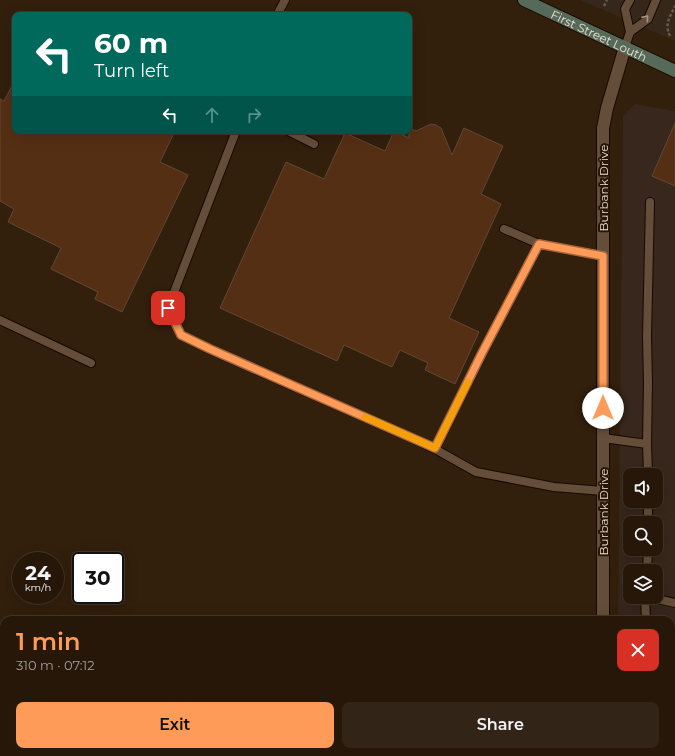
<!DOCTYPE html>
<html lang="en">
<head>
<meta charset="utf-8">
<style>
  :root { --surface:#261709; --page:#322417; --text:#f1f3f6; --muted:#a49f9c; --line:#42362a; --accent:#fe9b59 }
  body { margin:0; font-family:Montserrat,sans-serif; background:var(--page); color:var(--text); height:100vh; display:flex; flex-direction:column; font-size:15px; white-space:nowrap }
  * { box-sizing:border-box; margin:0 }
  p { font-size:13px; color:var(--muted) }
  .icon { flex:none; width:22px; height:22px; fill:none; stroke:currentColor; stroke-width:2; stroke-linecap:round; stroke-linejoin:round }
  .map { position:relative; flex:1; overflow:hidden }
  .side { position:absolute; left:0px; top:616px; width:675px; height:140px; display:flex; flex-direction:column; background:var(--surface); border-radius:12px 12px 0 0; box-shadow:0 4px 16px #0002,0 0 0 1px var(--line) }
  .side>* { flex:none }
  .top-card { position:absolute; left:12px; top:12px; width:400px; height:122px; border-radius:8px; box-shadow:0 4px 16px #0002,0 0 0 1px var(--line); background:#00695c; color:#fff; overflow:hidden }
  .fabs { position:absolute; left:623px; top:468px; display:grid; gap:8px }
  .fabs a { display:grid; place-items:center; width:40px; height:40px; border-radius:8px; background:var(--surface); box-shadow:0 4px 16px #0002,0 0 0 1px var(--line); font-size:20px }
  .speed { position:absolute; left:12px; top:552px; display:flex; gap:8px; font-size:20px; font-weight:700; text-align:center }
  .speed>* { display:grid; place-content:center; width:52px; height:52px; border-radius:50%; background:var(--surface); box-shadow:0 4px 16px #0002,0 0 0 1px var(--line); line-height:1 }
  .speed small { font-size:10px; font-weight:400 }
  .speed .limit { border:2px solid #111; border-radius:6px; background:#fff; color:#111 }
  .pin { position:absolute; display:grid; place-items:center; width:34px; height:34px; color:#fff; margin:-17px; border-radius:8px; box-shadow:0 2px 6px #0006 }
  .me { position:absolute; width:44px; margin:-22px; rotate:0deg; stroke-linejoin:round; filter:drop-shadow(0 0 3px #0008) }
  .turn { display:flex; align-items:center; gap:14px; height:84px; padding:0 16px; font-size:18px }
  .turn .icon { width:52px; height:52px; stroke-width:2.5 }
  .turn b { display:block; font-size:28px; line-height:34px }
  .lanes { display:flex; align-items:center; height:38px; padding:0 16px; background:#0003; justify-content:center; gap:20px; direction:ltr }
  .lanes .off { opacity:.35 }
  .round { display:grid; place-items:center; flex:none; width:42px; height:42px; border-radius:8px; background:var(--page) }
  .summary { display:flex; align-items:center; justify-content:space-between; height:68px; padding:0 16px }
  h1 { font-size:24px; font-weight:600; line-height:30px; color:var(--accent) }
  .action { display:flex; gap:8px; margin-top:auto; padding:8px 16px }
  .action a { flex:1; height:46px; border-radius:8px; background:var(--accent); color:#111; font-size:16px; font-weight:600; line-height:46px; text-align:center }
  .action a+a { background:var(--page); color:var(--text) }
  .map>svg:first-child { display:block }
  .commercial { fill:#37271c; fill-rule:evenodd }
  .medical { fill:#35281b }
  .building { fill:#552f13; stroke:#604838 }
  .lines { fill:none; stroke-linecap:round; stroke-linejoin:round }
  .lane-casing { stroke:#190800; stroke-width:10 }
  .street-casing { stroke:#190800; stroke-width:14 }
  .secondary-casing { stroke:#190800; stroke-width:14 }
  .path { stroke:#6b5a49; stroke-width:2.5; stroke-dasharray:3 2; stroke-linecap:butt }
  .lane { stroke:#644e3a; stroke-width:8 }
  .street { stroke:#644e3a; stroke-width:12 }
  .secondary { stroke:#556a58; stroke-width:12 }
  .oneway { stroke:#a89686 }
  .route-casing { stroke:#a5653a; stroke-width:10 }
  .route { stroke:#fe9b59; stroke-width:7 }
  .slow { stroke:#f59e0b; stroke-width:7 }
  .labels { text-anchor:middle; dominant-baseline:central; stroke-width:4; stroke-linejoin:round; paint-order:stroke }
  .street-label { font-size:12px; fill:#ebded3; stroke:#281504 }
</style>
</head>
<body>
<div class="map">
<svg width="675" height="756" viewBox="0 0 675 756">
  <rect width="100%" height="100%" fill="#321f0c"/>
  <!-- commercial -->
  <path class="commercial" d="M 635,104 L 675,111 L 675,719 L 671,717 L 671,620 L 618,620 L 623,116 ZM 630,475 L 656,475 L 656,501 L 630,501 ZM 630,523 L 656,523 L 656,549 L 630,549 ZM 630,571 L 656,571 L 656,597 L 630,597 Z"/>
  <!-- medical -->
  <path class="medical" d="M 580,0 L 675,0 L 675,41 Z"/>
  <!-- building -->
  <path class="building" d="M 15,80 L 15,131 L 175,131 L 160,162 L 188,175 L 122,312 L 95,299 L 98,292 L 51,269 L 61,248 L 8,222 L 14,209 L 0,201 L 0,99 L 4,101 Z
    M 675,123 L 675,186 L 652,176 Z
    M 431,124 L 436,125 L 441,128 L 452,155 L 464,128 L 503,146 L 481,194 L 501,204 L 449,318 L 479,332 L 455,384 L 425,370 L 428,363 L 400,350 L 392,367 L 344,345 L 337,361 L 220,308 L 286,162 L 324,179 L 345,133 L 385,151 L 394,131 L 409,138 L 409,128 L 416,131 Z"/>
  <g class="lines">
    <defs>
      <path id="lane" d="M 277,15 L 285,0
        M 630,32 L 648,19 L 656,0
        M 625,47 L 630,32 L 625,9 L 630,0
        M 236,131 L 168,308 L 181,335 L 209,349 L 412,438 L 435,449 L 476,472 L 554,487 L 603,491
        M 288,131 L 314,144
        M 504,229 L 539,244 L 603,256
        M 0,320 L 91,363
        M 603,438 L 647,444 L 648,475
        M 647,444 L 648,383 L 647,337 L 650,202
        M 435,449 L 482,353 L 539,244
        M 648,501 L 648,523
        M 647,571 L 648,549
        M 645,597 L 646,620
        M 649,597 L 675,603
        M 671,652 L 675,639
        M 671,711 L 675,713"/>
      <path id="street" d="M 603,620 L 603,128 L 607,108 L 625,47
        M 603,756 L 603,752"/>
      <g id="secondary">
        <path id="s1" d="M 524,0 L 675,71"/>
      </g>
    </defs>
    <!-- lane casing -->
    <use href="#lane" class="lane-casing"/>
    <!-- street casing -->
    <use href="#street" class="street-casing"/>
    <!-- secondary casing -->
    <use href="#secondary" class="secondary-casing"/>
    <!-- path -->
    <path class="path" d="M 604,6 L 607,0
      M 670,36 C 664,24 670,17 675,6"/>
    <!-- lane -->
    <use href="#lane" class="lane"/>
    <!-- street -->
    <use href="#street" class="street"/>
    <!-- secondary -->
    <use href="#secondary" class="secondary"/>
  </g>
  <!-- one-way arrows -->
  <defs><path id="oneway-chevron" d="M-2-3.5L2.5 0L-2 3.5" fill="none" stroke-width="1.6" stroke-linecap="round" stroke-linejoin="round"/></defs>
  <use class="oneway" href="#oneway-chevron" transform="translate(646 18) rotate(-50)"/>
  <g class="lines">
    <defs>
      <path id="route" d="M 168,308 L 181,335 L 210,349 L 435,448 L 482,353 L 539,244 L 603,256 L 603,408"/>
    </defs>
    <!-- route casing -->
    <use href="#route" class="route-casing"/>
    <!-- route -->
    <use href="#route" class="route"/>
    <!-- slow -->
    <path class="slow" d="M 365,417 L 435,448 L 468,382"/>
  </g>
  <g class="labels">
    <!-- street labels -->
    <g class="street-label">
      <text stroke="none"><textPath href="#s1" startOffset="83">First Street Louth</textPath></text>
      <text transform="translate(603 188) rotate(-90)">Burbank Drive</text>
      <text transform="translate(603 512) rotate(-90)">Burbank Drive</text>
    </g>
  </g>
</svg>
<div class="fabs">
<a><svg class="icon" aria-label="sound" viewBox="0 0 24 24"><path d="M4 9h4l5-4v14l-5-4H4zM17 9q2 3 0 6"/></svg></a>
<a><svg class="icon" aria-label="search" viewBox="0 0 24 24"><circle cx="10" cy="10" r="6"/><path d="M15 15l6 6"/></svg></a>
<a><svg class="icon" aria-label="layers" viewBox="0 0 24 24"><path d="M12 4l9 5-9 5-9-5zM3 14l9 5 9-5"/></svg></a>
</div>
<div class="speed"><div>24<small>km/h</small></div><div class="limit">30</div></div>
<div class="pin" style="left:168px;top:308px;background:#d93025"><svg class="icon" aria-label="arrive" viewBox="0 0 24 24"><path d="M6 21V4h12l-3 4 3 4H6"/></svg></div>
<svg class="me" style="left:603px;top:408px" viewBox="-20 -20 40 40"><circle r="19" fill="#fff"/><path d="M0-13L10 11 0 6-10 11z" fill="#fe9b59"/></svg>
<div class="top-card">
<div class="turn"><svg class="icon" aria-label="left" viewBox="0 0 24 24"><path d="M17 20v-9H6M10 6l-5 5 5 5"/></svg><div><b>60 m</b>Turn left</div></div>
<div class="lanes"><svg class="icon" aria-label="left" viewBox="0 0 24 24"><path d="M17 20v-9H6M10 6l-5 5 5 5"/></svg><svg class="icon off" aria-label="ahead" viewBox="0 0 24 24"><path d="M12 20V5M6 11l6-6 6 6"/></svg><svg class="icon off" aria-label="right" viewBox="0 0 24 24"><path d="M7 20v-9h11M14 6l5 5-5 5"/></svg></div>
</div>
<section class="side">
<div class="summary"><div><h1>1 min</h1><p>310 m · 07:12</p></div><a class="round" style="background:#d93025;color:#fff"><svg class="icon" aria-label="close" viewBox="0 0 24 24"><path d="M6 6l12 12M18 6L6 18"/></svg></a></div>
<div class="action"><a>Exit</a><a>Share</a></div>
</section>
</div>
</body>
</html>
